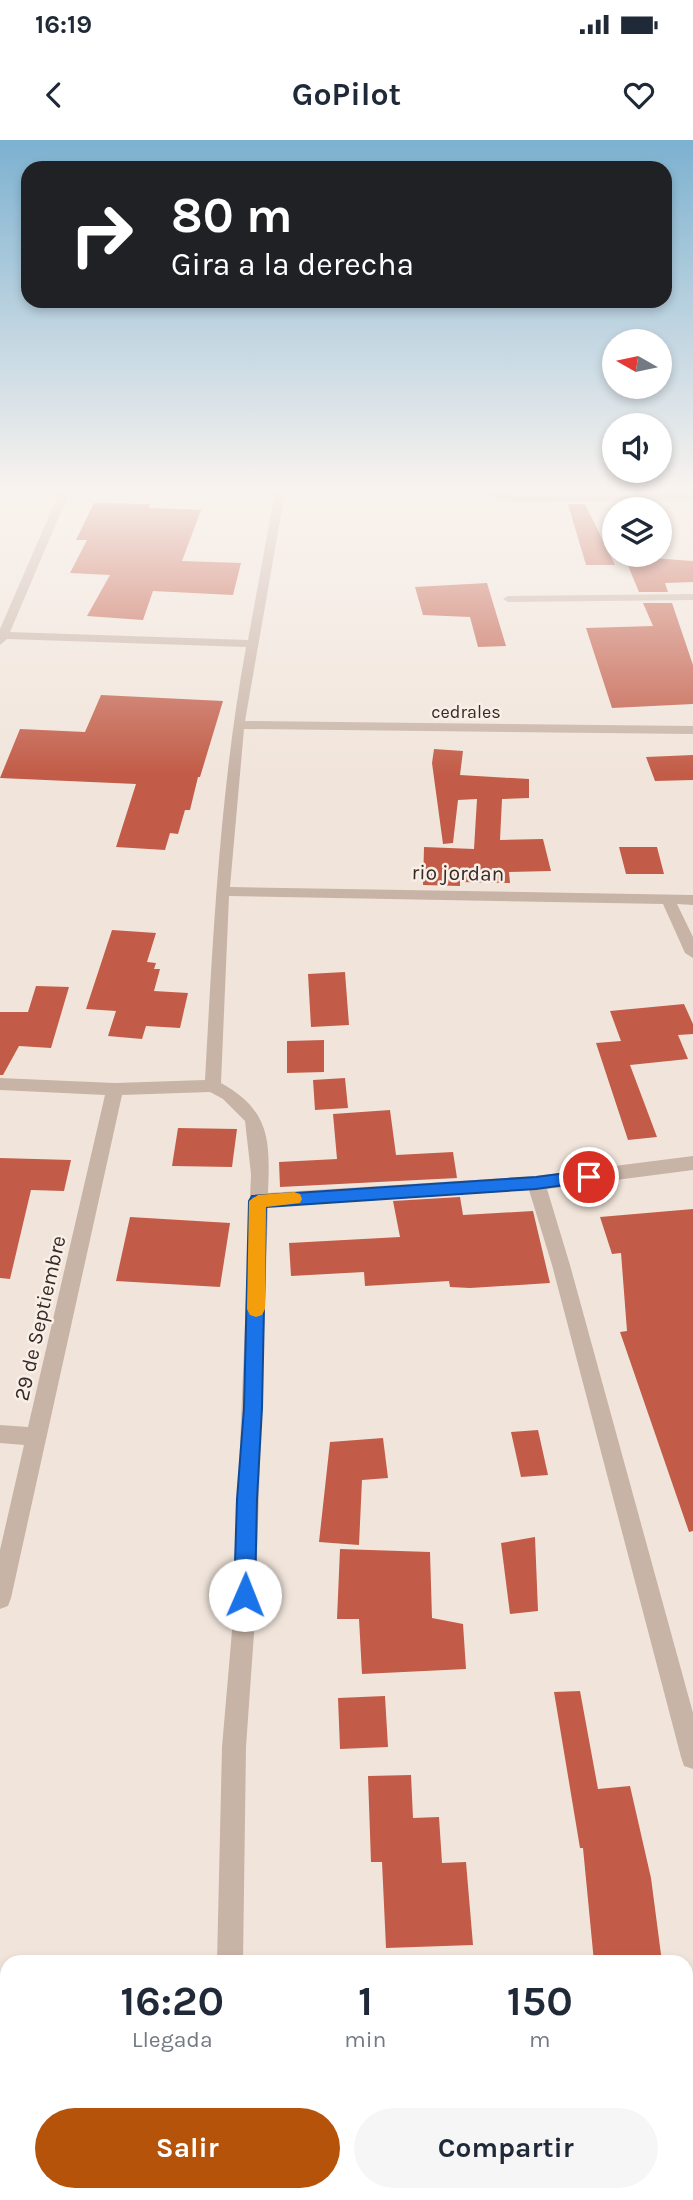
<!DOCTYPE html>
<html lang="es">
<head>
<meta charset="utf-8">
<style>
  :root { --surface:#fff; --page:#f6f6f7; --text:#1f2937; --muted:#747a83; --accent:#b45309 }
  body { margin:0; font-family:Karla,sans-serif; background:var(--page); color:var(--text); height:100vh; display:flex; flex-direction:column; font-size:26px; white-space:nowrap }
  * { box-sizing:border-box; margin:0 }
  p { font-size:23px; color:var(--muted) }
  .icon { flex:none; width:38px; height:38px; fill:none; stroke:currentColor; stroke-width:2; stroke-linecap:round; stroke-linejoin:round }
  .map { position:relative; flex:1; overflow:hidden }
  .drawer { position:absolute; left:0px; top:1815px; width:693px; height:247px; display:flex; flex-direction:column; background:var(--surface); border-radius:21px 21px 0 0; box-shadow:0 4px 10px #0003 }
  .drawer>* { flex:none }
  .hud { position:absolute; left:21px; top:21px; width:651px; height:147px; border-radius:21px; box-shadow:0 4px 10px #0003; background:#202124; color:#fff; overflow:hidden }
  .needle { width:46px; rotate:279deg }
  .tools { position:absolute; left:602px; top:189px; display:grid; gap:14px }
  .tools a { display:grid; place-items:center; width:70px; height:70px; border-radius:50%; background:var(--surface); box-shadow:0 4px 10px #0003; font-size:35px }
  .pin { position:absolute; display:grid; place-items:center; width:60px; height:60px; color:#fff; margin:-30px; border:4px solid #fff; border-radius:50%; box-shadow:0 2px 7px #0007 }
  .me { position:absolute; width:77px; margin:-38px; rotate:1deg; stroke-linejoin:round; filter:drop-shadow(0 0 5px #0008) }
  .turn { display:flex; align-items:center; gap:24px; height:147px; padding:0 35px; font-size:32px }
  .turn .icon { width:91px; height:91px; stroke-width:2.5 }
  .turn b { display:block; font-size:49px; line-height:60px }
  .eta { display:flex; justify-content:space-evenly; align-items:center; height:119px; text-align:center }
  .eta b { font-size:42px; font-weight:700; line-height:49px }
  .action { display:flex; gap:14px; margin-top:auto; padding:14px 35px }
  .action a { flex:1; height:80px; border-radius:42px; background:var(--accent); color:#fff; font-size:28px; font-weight:700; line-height:80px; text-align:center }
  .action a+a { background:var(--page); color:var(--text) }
  .status { display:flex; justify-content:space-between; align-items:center; height:49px; padding:0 35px; background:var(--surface); direction:ltr }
  .status svg { height:19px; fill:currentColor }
  header { display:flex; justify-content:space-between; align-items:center; height:91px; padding:0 35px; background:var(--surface); font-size:32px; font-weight:700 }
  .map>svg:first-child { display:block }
  .building { fill:#c25c48 }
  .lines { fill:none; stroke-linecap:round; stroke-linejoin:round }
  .minor { fill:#c8b4a7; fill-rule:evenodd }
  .route { fill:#1a73e8; stroke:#114b97; stroke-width:2 }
  .slow { fill:#f59e0b }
  .labels { text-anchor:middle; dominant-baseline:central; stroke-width:5; stroke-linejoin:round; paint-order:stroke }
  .far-street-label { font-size:18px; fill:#352b27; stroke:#f9efe7 }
  .street-label { font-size:21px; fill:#352b27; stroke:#f9efe7 }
</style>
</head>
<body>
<div class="status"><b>16:19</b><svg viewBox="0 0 49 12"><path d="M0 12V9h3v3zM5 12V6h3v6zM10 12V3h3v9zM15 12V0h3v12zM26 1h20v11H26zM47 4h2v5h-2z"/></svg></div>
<header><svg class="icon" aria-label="back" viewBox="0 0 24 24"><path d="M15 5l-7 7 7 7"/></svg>GoPilot<svg class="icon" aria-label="heart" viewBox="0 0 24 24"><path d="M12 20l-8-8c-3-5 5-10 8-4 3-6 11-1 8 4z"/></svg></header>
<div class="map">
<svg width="693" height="2060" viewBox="0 0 693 2060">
  <rect width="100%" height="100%" fill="#f1e5db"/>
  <!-- building -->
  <path class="building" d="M 94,363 L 150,364 L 149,368 L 201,370 L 182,421 L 241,423 L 233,455 L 153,451 L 143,480 L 87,476 L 110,435 L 70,433 L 87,400 L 76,400 Z
    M 568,364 L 585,364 L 615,425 L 586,425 Z
    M 624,416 L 693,421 L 693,442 L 665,443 L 668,452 L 639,452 Z
    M 487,443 L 506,506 L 478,507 L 470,477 L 423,475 L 415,447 Z
    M 643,463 L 672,463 L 693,525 L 693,564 L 612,568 L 586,488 L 653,486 Z
    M 101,555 L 223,561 L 200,637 L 198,637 L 190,670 L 185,670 L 178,694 L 170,693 L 165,710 L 116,707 L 136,644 L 0,638 L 20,589 L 85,592 Z
    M 434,609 L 463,611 L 460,635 L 529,639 L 529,658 L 502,659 L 500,700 L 543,699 L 551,731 L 509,732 L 510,743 L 460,742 L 460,746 L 423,745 L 424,707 L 474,709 L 477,659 L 458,660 L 453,703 L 443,704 L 432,623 Z
    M 693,615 L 693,640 L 655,641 L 646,617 Z
    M 619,707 L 657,707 L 664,734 L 626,734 Z
    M 112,790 L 156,793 L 147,822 L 156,823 L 154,829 L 160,829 L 154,851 L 188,853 L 180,888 L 146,886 L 142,899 L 108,896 L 116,871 L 86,869 Z
    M 345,832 L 349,885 L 311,887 L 308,834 Z
    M 36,846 L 69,847 L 51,908 L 19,906 L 3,935 L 0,935 L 0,872 L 28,872 Z
    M 684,864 L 693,884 L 693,894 L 678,895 L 688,919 L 630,925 L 657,997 L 628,1000 L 596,903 L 621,901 L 610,871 Z
    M 324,900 L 324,932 L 287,933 L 287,901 Z
    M 345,938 L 348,968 L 315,970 L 313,940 Z
    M 390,970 L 396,1015 L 453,1012 L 457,1038 L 280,1047 L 279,1022 L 337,1019 L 333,974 Z
    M 178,988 L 237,989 L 232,1027 L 172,1026 Z
    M 0,1018 L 71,1020 L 64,1051 L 31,1050 L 10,1139 L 0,1138 Z
    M 460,1057 L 463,1075 L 533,1071 L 550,1143 L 470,1148 L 450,1147 L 449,1141 L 365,1146 L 364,1132 L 291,1136 L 289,1103 L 400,1097 L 393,1061 Z
    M 693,1069 L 693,1391 L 689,1392 L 620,1192 L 627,1191 L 621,1113 L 612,1114 L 600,1077 Z
    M 130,1077 L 230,1083 L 220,1147 L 116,1141 Z
    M 538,1290 L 548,1335 L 521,1337 L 511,1292 Z
    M 383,1298 L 388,1338 L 362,1340 L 359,1405 L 319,1402 L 330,1302 Z
    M 535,1397 L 538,1471 L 510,1474 L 501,1403 Z
    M 340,1409 L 430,1412 L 432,1478 L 463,1484 L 466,1529 L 362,1534 L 359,1479 L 337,1479 Z
    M 580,1551 L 598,1649 L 630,1646 L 651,1738 L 662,1822 L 594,1822 L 583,1708 L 580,1708 L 554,1552 Z
    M 385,1556 L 388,1607 L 340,1609 L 338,1558 Z
    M 411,1635 L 413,1678 L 439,1677 L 442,1723 L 466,1722 L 473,1805 L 386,1808 L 382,1722 L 371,1722 L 368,1636 Z"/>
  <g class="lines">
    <!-- minor -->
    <path class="minor" d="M 62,346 L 72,346 L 10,492 L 248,500 L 276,346 L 286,346 L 245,581 L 693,586 L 693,594 L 244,589 L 230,747 L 693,755 L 693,765 L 677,764 L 693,797 L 693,818 L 685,813 L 663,764 L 229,756 L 221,943 C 271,971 270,1001 268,1053 L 536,1036 L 693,1016 L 693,1030 L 547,1049 L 570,1125 L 693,1573 L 693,1629 L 684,1626 L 681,1617 L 552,1125 L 529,1050 L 268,1067 L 255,1479 L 246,1607 L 243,1822 L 217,1822 L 222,1607 L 233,1479 L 251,1034 L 245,981 L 223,959 L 210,952 L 122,955 L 11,1458 L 8,1466 L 0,1469 L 0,1410 L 24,1305 L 0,1303 L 0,1285 L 28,1287 L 105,955 L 0,950 L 0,938 L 115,943 L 205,940 C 213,795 220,650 246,507 L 7,499 L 0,505 L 0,489 Z
      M 478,346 C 491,346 501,353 514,356 L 693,354 L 693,360 L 514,362 L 490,356 Z
      M 693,454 L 693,460 L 508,462 L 503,459 L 508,456 Z
      M 693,2015 L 693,2045 L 686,2046 L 686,2016 Z
      M 224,2054 L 278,2054 L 276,2060 L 225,2060 Z"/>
  </g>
  <!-- sky -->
  <linearGradient id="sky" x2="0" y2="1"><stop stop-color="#7cb1d0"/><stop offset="0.55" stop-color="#f9f3ef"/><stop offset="1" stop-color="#f9f3ef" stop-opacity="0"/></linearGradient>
  <rect width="693" height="634" fill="url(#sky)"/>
  <!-- route -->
  <path class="route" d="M 589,1030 L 597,1037 L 594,1041 L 536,1049 L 266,1067 L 262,1268 L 257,1359 L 255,1455 L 252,1462 L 245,1465 L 237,1462 L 234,1455 L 237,1359 L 244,1268 L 249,1061 L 252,1056 L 536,1037 Z"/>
  <!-- slow -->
  <path class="slow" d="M 294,1052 L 300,1054 L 302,1059 L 300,1063 L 266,1067 L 265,1169 L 262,1175 L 256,1177 L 250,1175 L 247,1169 L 249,1061 L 258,1055 Z"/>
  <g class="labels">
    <!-- far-street labels -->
    <g class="far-street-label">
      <text x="466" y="572">cedrales</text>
    </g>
    <!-- street labels -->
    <g class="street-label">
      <text transform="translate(458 733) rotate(1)">rio jordan</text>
      <text transform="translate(40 1178) rotate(-77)">29 de Septiembre</text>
    </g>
  </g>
</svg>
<div class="tools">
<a><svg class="needle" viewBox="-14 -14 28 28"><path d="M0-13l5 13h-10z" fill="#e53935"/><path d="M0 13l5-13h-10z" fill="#747a83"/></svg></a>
<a><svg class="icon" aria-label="sound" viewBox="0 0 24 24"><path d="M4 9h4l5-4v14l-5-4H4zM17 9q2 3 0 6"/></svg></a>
<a><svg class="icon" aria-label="layers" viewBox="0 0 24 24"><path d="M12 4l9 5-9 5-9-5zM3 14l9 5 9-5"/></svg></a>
</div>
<div class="pin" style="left:589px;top:1037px;background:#d93025"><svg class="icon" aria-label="arrive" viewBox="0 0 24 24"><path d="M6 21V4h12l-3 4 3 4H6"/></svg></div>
<svg class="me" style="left:245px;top:1455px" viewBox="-20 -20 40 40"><circle r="19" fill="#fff"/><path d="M0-13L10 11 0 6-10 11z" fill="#1a73e8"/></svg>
<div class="hud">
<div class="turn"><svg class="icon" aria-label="right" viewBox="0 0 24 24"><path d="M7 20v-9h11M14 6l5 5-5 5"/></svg><div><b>80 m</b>Gira a la derecha</div></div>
</div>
<section class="drawer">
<div class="eta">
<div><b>16:20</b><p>Llegada</p></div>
<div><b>1</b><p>min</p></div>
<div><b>150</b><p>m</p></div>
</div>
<div class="action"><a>Salir</a><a>Compartir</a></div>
</section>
</div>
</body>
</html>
